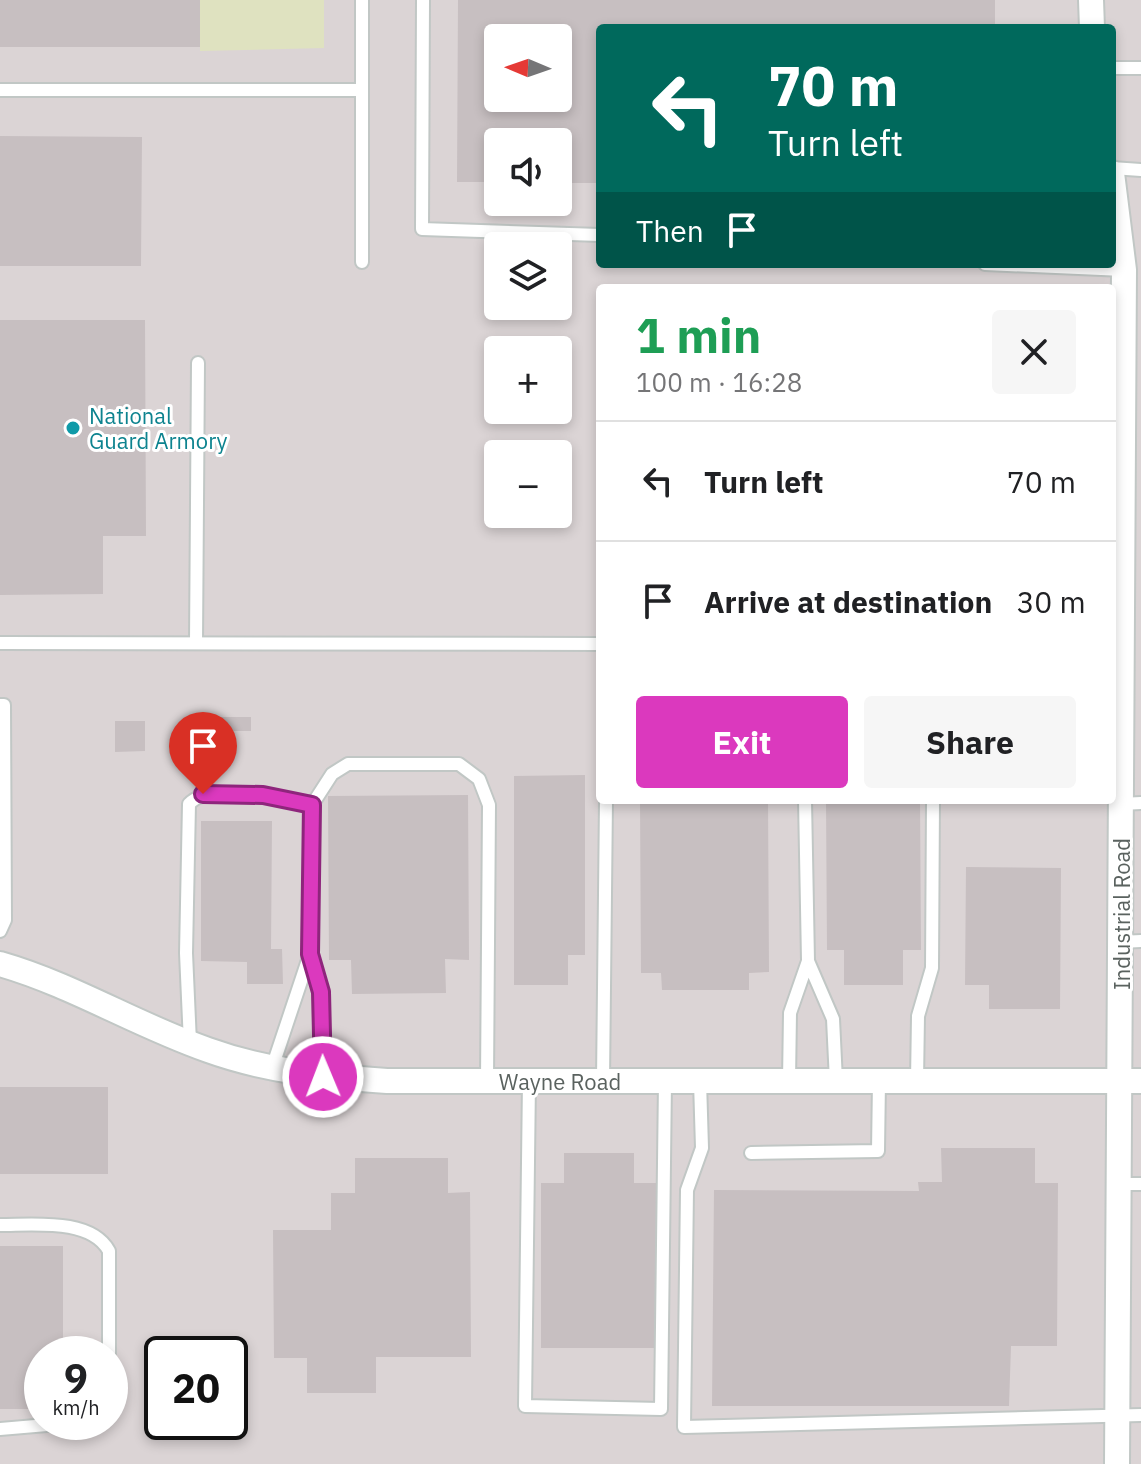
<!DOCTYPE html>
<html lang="en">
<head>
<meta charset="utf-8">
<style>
  :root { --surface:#fff; --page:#f6f6f6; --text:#202124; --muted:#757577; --line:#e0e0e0; --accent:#db39be }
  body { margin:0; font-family:"IBM Plex Sans",sans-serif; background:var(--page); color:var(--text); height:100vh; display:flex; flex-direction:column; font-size:30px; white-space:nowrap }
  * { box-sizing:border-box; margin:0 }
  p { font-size:26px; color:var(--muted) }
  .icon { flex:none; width:44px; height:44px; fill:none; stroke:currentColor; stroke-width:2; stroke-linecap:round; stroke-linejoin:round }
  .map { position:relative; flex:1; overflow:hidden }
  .details { position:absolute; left:596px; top:284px; width:520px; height:520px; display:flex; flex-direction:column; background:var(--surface); border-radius:8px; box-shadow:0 4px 12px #0003 }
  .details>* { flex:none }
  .top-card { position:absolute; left:596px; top:24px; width:520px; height:244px; border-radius:8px; box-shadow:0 4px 12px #0003; background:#00695c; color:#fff; overflow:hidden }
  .needle { width:52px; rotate:272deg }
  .fabs { position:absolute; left:484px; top:24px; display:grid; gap:16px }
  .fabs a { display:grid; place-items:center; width:88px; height:88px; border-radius:8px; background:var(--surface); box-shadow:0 4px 12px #0003; font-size:40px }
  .speed { position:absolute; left:24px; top:1336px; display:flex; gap:16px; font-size:40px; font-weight:700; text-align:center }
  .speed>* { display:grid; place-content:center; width:104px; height:104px; border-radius:50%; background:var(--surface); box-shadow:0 4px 12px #0003; line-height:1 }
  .speed small { font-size:20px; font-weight:400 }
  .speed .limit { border:4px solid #111; border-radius:12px; background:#fff; color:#111 }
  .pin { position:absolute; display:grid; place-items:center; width:68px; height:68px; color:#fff; margin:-82px -34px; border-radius:50% 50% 50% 0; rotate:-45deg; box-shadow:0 0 8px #0007 }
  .pin .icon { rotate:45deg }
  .me { position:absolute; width:88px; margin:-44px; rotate:359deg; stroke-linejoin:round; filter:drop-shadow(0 0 6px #0008) }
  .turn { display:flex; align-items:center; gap:28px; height:168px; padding:0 40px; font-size:36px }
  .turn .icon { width:104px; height:104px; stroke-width:2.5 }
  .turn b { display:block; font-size:56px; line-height:68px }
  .then { display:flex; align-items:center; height:76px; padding:0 40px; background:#0003; gap:16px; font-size:30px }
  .round { display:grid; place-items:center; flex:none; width:84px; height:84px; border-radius:8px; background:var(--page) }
  .summary { display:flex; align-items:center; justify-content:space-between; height:136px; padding:0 40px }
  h1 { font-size:48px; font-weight:700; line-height:60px; color:#1e9e55 }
  .cta { display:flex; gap:16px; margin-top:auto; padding:16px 40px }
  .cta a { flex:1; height:92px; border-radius:8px; background:var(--accent); color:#fff; font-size:32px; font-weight:700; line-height:92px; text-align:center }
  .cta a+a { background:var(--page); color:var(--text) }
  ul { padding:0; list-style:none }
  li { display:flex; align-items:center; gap:24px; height:120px; padding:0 40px; border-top:2px solid var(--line) }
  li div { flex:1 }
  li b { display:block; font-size:30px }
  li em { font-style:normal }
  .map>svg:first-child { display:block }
  .industrial { fill:#dbd4d5; fill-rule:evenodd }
  .green { fill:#dfe2c0 }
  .building { fill:#c7bfc1; fill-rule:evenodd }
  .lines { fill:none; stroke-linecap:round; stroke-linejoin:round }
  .service-casing { stroke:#c1c7c5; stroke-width:16 }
  .minor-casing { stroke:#c1c7c5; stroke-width:28 }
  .service { stroke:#fff; stroke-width:12 }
  .minor { stroke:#fff; stroke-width:24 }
  .route-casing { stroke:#8e257c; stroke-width:20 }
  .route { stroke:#db39be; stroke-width:14 }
  .culture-dot { fill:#0f9aa8; stroke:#fff; stroke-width:3 }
  .labels { text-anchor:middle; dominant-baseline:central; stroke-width:6; stroke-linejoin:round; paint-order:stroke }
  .culture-label { font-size:22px; fill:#0d838f; stroke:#fff; text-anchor:start }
  .street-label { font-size:22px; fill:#5a625f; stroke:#fff }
</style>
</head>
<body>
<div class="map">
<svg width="1141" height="1464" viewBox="0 0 1141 1464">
  <rect width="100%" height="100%" fill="#ece2e3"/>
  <!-- industrial -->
  <path class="industrial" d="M 0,0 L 1141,0 L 1141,1464 L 0,1464 ZM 600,28 L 1112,28 L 1112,264 L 600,264 ZM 498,38 L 558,38 L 558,98 L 498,98 ZM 498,142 L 558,142 L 558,202 L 498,202 ZM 498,246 L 558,246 L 558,306 L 498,306 ZM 600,288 L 1112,288 L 1112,800 L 600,800 ZM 498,350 L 558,350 L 558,410 L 498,410 ZM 498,454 L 558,454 L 558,514 L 498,514 ZM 42,1354 L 110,1354 L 110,1422 L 42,1422 ZM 162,1354 L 230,1354 L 230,1422 L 162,1422 Z"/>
  <!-- green -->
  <path class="green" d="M 200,0 L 324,0 L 324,48 L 200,51 Z"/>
  <!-- building -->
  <path class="building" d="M 0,0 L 200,0 L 200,47 L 0,47 Z
    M 458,0 L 995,0 L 995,28 L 600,28 L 600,183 L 558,183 L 558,142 L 498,142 L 498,182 L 457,182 ZM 498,38 L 558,38 L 558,98 L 498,98 Z
    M 0,136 L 142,137 L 141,266 L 0,266 Z
    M 0,320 L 145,320 L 146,536 L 103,536 L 103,594 L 0,595 Z
    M 221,717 L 251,717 L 251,731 L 220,731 Z
    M 115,721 L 145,721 L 145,751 L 115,752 Z
    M 585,775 L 585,955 L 568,955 L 568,985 L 514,985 L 514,776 Z
    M 468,795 L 469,960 L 445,959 L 446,993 L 352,994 L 351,960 L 329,960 L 328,796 Z
    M 640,800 L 768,800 L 769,972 L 749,973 L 749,990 L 662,990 L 661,973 L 641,973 Z
    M 826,800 L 920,800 L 921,950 L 903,950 L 903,985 L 844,985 L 844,950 L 827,950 Z
    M 201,821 L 272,821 L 271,949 L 282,949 L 283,984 L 247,984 L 247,962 L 201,961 Z
    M 966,867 L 1061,868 L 1060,1009 L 989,1009 L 989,985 L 965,985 Z
    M 0,1087 L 108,1087 L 108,1174 L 0,1174 Z
    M 941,1148 L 1035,1148 L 1035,1183 L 1058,1183 L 1057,1346 L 1011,1346 L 1009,1406 L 712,1406 L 714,1190 L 919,1191 L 918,1182 L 942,1182 Z
    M 564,1153 L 634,1153 L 634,1183 L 657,1183 L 656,1348 L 541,1348 L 541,1183 L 564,1183 Z
    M 355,1158 L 448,1158 L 448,1193 L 470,1192 L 471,1357 L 376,1357 L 376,1393 L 307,1393 L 307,1358 L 274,1358 L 273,1230 L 331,1230 L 331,1193 L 355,1193 Z
    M 0,1246 L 63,1246 L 63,1354 L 42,1354 L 42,1409 L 0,1409 Z"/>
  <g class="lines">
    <defs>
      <path id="service" d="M 423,0 L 422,229 L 600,235
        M 1112,68 L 1141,68
        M 0,90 L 362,90
        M 1112,168 L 1141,170
        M 362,262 L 362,0
        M 985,264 L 1124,270
        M 0,643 L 600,644
        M 196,643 L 198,363
        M 0,705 L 4,705 L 5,920 L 0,931
        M 805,800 L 808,961 L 833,1019 L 836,1081
        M 1121,804 L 1141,803
        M 1121,942 L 1141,941
        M 190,1043 L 186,953 L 189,804 C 209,781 284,799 312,805
        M 272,1068 L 310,954
        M 323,1077 L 321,992 L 310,954 L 312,805 L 332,774 L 348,764 L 459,764 L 479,779 L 489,805 L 487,1081
        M 529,1081 L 525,1406 L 661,1409 L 665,1081
        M 603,1081 L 606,800
        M 700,1081 L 702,1148 L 687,1190 L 684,1427 L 1141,1415
        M 789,1081 L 790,1013 L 808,961
        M 917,1081 L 918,1016 L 932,968 L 933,800
        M 751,1153 L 878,1151 L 879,1081
        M 1119,1184 L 1141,1184
        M 0,1225 C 34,1225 91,1218 109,1251 L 109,1354
        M 0,1429 L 82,1422"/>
      <path id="minor" d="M 1091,0 L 1092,28
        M 1112,173 L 1124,270 L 1117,1464
        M 0,964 C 73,985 136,1025 208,1050 C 266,1071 326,1077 387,1081 L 1141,1081"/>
    </defs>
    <!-- service casing -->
    <use href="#service" class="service-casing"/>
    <!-- minor casing -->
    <use href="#minor" class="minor-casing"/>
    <!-- service -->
    <use href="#service" class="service"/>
    <!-- minor -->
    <use href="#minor" class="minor"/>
  </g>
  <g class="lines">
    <defs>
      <path id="route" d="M 203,794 L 263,795 L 312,805 L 310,954 L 321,992 L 323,1077"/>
    </defs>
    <!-- route casing -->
    <use href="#route" class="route-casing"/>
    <!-- route -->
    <use href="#route" class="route"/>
  </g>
  <!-- markers -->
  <circle class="culture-dot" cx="73" cy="428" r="8"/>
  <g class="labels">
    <!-- culture labels -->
    <g class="culture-label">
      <text x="89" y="415">National<tspan x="89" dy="25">Guard Armory</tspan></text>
    </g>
    <!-- street labels -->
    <g class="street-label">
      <text transform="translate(1121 914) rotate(-90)">Industrial Road</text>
      <text x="560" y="1081">Wayne Road</text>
    </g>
  </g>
</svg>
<div class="fabs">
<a><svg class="needle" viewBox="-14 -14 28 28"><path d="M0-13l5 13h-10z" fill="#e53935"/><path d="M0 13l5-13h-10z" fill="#757577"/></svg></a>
<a><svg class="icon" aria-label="sound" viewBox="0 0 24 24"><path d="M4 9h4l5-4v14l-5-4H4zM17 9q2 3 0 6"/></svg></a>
<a><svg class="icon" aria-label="layers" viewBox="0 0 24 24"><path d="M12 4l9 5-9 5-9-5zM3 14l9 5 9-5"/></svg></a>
<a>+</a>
<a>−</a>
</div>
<div class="speed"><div>9<small>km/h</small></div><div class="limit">20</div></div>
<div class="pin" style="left:203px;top:794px;background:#d93025"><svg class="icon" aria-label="arrive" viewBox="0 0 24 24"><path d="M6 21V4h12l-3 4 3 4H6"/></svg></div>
<svg class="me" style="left:323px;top:1077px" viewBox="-20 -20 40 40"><circle r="17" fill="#db39be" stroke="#fff" stroke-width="3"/><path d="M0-11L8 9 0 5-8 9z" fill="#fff"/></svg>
<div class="top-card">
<div class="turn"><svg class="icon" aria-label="left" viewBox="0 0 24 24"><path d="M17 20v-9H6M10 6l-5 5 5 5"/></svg><div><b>70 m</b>Turn left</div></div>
<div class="then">Then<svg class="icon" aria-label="arrive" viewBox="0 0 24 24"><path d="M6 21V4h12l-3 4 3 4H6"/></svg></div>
</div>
<section class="details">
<div class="summary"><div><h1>1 min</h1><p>100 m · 16:28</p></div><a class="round"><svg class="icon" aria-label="close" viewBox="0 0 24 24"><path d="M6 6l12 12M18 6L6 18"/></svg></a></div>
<ul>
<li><svg class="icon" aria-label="left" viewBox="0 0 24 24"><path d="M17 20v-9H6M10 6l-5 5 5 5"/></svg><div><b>Turn left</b></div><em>70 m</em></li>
<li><svg class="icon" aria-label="arrive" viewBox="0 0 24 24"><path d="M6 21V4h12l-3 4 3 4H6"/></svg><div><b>Arrive at destination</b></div><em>30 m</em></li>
</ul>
<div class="cta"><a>Exit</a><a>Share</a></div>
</section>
</div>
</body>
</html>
